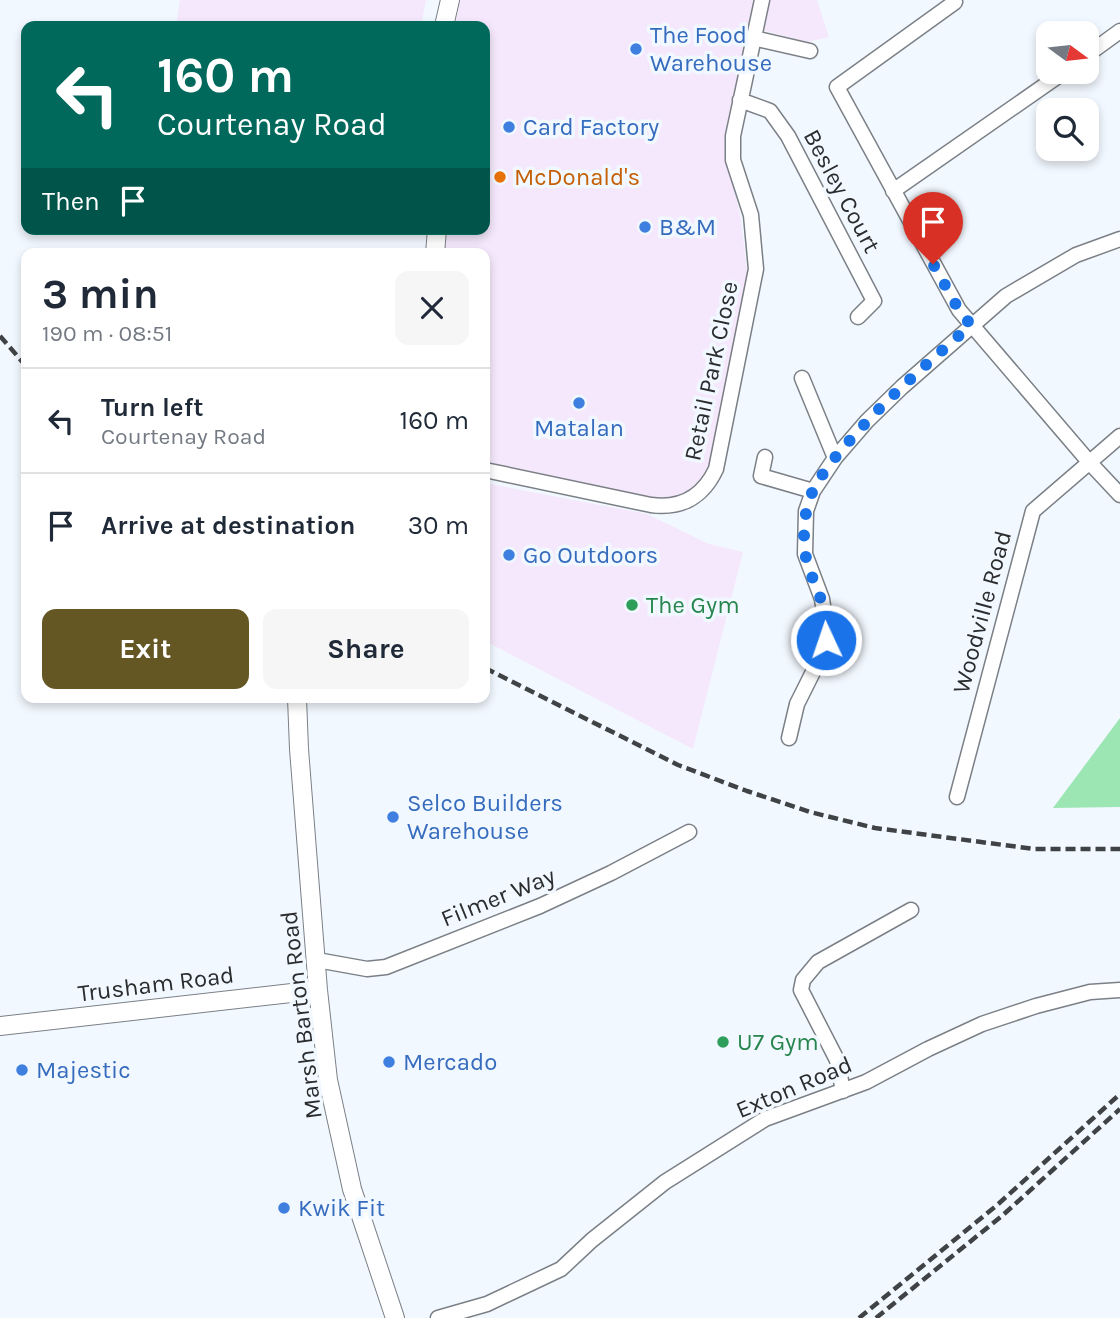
<!DOCTYPE html>
<html lang="en">
<head>
<meta charset="utf-8">
<style>
  :root { --surface:#fff; --page:#f6f6f7; --text:#1f2937; --muted:#747a83; --line:#e0e1e3; --accent:#655724 }
  body { margin:0; font-family:Karla,sans-serif; background:var(--page); color:var(--text); height:100vh; display:flex; flex-direction:column; font-size:26px; white-space:nowrap }
  * { box-sizing:border-box; margin:0 }
  p { font-size:23px; color:var(--muted) }
  .icon { flex:none; width:38px; height:38px; fill:none; stroke:currentColor; stroke-width:2; stroke-linecap:round; stroke-linejoin:round }
  .map { position:relative; flex:1; overflow:hidden }
  .drawer { position:absolute; left:21px; top:248px; width:469px; height:455px; display:flex; flex-direction:column; background:var(--surface); border-radius:14px; box-shadow:0 4px 10px #0003 }
  .drawer>* { flex:none }
  .top-card { position:absolute; left:21px; top:21px; width:469px; height:214px; border-radius:14px; box-shadow:0 4px 10px #0003; background:#00695c; color:#fff; overflow:hidden }
  .needle { width:46px; rotate:105deg }
  .buttons { position:absolute; left:1036px; top:21px; display:grid; gap:14px }
  .buttons a { display:grid; place-items:center; width:63px; height:63px; border-radius:14px; background:var(--surface); box-shadow:0 4px 10px #0003; font-size:35px }
  .pin { position:absolute; display:grid; place-items:center; width:60px; height:60px; color:#fff; margin:-72px -30px; border-radius:50% 50% 50% 0; rotate:-45deg; box-shadow:0 0 7px #0007 }
  .pin .icon { rotate:45deg }
  .me { position:absolute; width:77px; margin:-38px; rotate:357deg; stroke-linejoin:round; filter:drop-shadow(0 0 5px #0008) }
  .turn { display:flex; align-items:center; gap:24px; height:147px; padding:0 21px; font-size:32px }
  .turn .icon { width:91px; height:91px; stroke-width:2.5 }
  .turn b { display:block; font-size:49px; line-height:60px }
  .then { display:flex; align-items:center; height:66px; padding:0 21px; background:#0003; gap:14px; font-size:26px }
  .round { display:grid; place-items:center; flex:none; width:74px; height:74px; border-radius:14px; background:var(--page) }
  .overview { display:flex; align-items:center; justify-content:space-between; height:119px; padding:0 21px }
  h1 { font-size:42px; font-weight:700; line-height:52px }
  .action { display:flex; gap:14px; margin-top:auto; padding:14px 21px }
  .action a { flex:1; height:80px; border-radius:14px; background:var(--accent); color:#fff; font-size:28px; font-weight:700; line-height:80px; text-align:center }
  .action a+a { background:var(--page); color:var(--text) }
  ul { padding:0; list-style:none }
  li { display:flex; align-items:center; gap:21px; height:105px; padding:0 21px; border-top:2px solid var(--line) }
  li div { flex:1 }
  li b { display:block; font-size:26px }
  li em { font-style:normal }
  .map>svg:first-child { display:block }
  .commercial { fill:#f5e8fc }
  .green { fill:#9be6b3 }
  .lines { fill:none; stroke-linecap:round; stroke-linejoin:round }
  .minor-casing { stroke:#7b8086; stroke-width:17 }
  .tertiary-casing { stroke:#7b8086; stroke-width:20 }
  .minor { stroke:#fff; stroke-width:14 }
  .tertiary { stroke:#fff; stroke-width:18 }
  .rail { stroke:#404345; stroke-width:4.5; stroke-dasharray:10 5; stroke-linecap:butt }
  .route { stroke:#1a73e8; stroke-width:12; stroke-dasharray:0 21.6 }
  .shop-dot { fill:#3f7fe0; stroke:#f2f8ff; stroke-width:2.5 }
  .food-dot { fill:#e8710a; stroke:#f2f8ff; stroke-width:2.5 }
  .leisure-dot { fill:#2e9e5b; stroke:#f2f8ff; stroke-width:2.5 }
  .labels { text-anchor:middle; dominant-baseline:central; stroke-width:7; stroke-linejoin:round; paint-order:stroke }
  .shop-label { font-size:24px; fill:#366cbe; stroke:#f2f8ff; text-anchor:start }
  .food-label { font-size:24px; fill:#c56008; stroke:#f2f8ff; text-anchor:start }
  .street-label { font-size:24px; fill:#2a2c2e; stroke:#f2f8ff }
  .leisure-label { font-size:24px; fill:#27864d; stroke:#f2f8ff; text-anchor:start }
</style>
</head>
<body>
<div class="map">
<svg width="1120" height="1318" viewBox="0 0 1120 1318">
  <rect width="100%" height="100%" fill="#f2f8ff"/>
  <!-- commercial -->
  <path class="commercial" d="M 180,0 L 426,0 L 421,26 L 176,26 Z
    M 460,0 L 817,0 L 829,37 L 807,42 L 754,28 L 728,158 L 741,221 L 749,285 L 707,476 L 687,494 L 674,501 L 633,497 L 485,466 L 485,254 L 439,254 L 441,229 L 485,229 L 485,26 L 455,26 Z
    M 485,483 L 647,514 L 709,544 L 743,552 L 693,749 L 485,641 Z"/>
  <!-- green -->
  <path class="green" d="M 1120,718 L 1120,807 L 1053,808 Z"/>
  <g class="lines">
    <defs>
      <path id="minor" d="M 955,2 L 837,87 L 959,310 L 1090,463 L 1120,495
        M 753,38 L 810,51
        M 1087,55 L 1120,31
        M 740,100 L 770,111 L 788,136 L 874,301 L 858,317
        M 893,191 L 1064,72
        M 802,378 L 835,458
        M 765,457 L 761,476 L 813,491
        M 485,470 L 651,505 C 681,509 703,497 716,469 L 756,269 L 751,215 L 733,160 L 733,136 L 762,0
        M 789,738 L 797,704 L 819,660 L 827,632 L 822,599 L 805,554 L 806,511 L 813,491 L 835,458 L 867,421 L 902,387 L 1006,296 L 1076,255 L 1120,239
        M 957,797 L 1033,511 L 1120,436
        M 317,960 L 367,969 L 386,967 L 540,906 L 611,873 L 689,832
        M 843,1091 L 837,1060 L 801,990 L 803,980 L 818,962 L 911,910
        M 438,1318 L 487,1304 L 561,1269 L 592,1240 L 665,1182 L 765,1119 L 866,1082 L 928,1049 L 982,1024 L 1036,1006 L 1090,992 L 1120,990"/>
      <path id="tertiary" d="M 444,26 L 450,0
        M 435,254 L 437,229
        M 297,698 L 299,749 L 318,990 L 328,1080 L 352,1189 L 395,1318
        M 0,1026 L 318,990"/>
    </defs>
    <!-- minor casing -->
    <use href="#minor" class="minor-casing"/>
    <!-- tertiary casing -->
    <use href="#tertiary" class="tertiary-casing"/>
    <!-- minor -->
    <use href="#minor" class="minor"/>
    <!-- tertiary -->
    <use href="#tertiary" class="tertiary"/>
    <!-- rail -->
    <path class="rail" d="M 0,336 L 26,366
      M 485,668 L 678,765 L 747,791 L 810,812 L 875,828 L 1034,849 L 1120,849
      M 859,1318 L 996,1206 L 1120,1094
      M 876,1318 L 1003,1215 L 1120,1109"/>
  </g>
  <g class="lines">
    <!-- route -->
    <path class="route" d="M 826,640 C 831,599 803,576 804,538 C 804,523 806,504 813,491 C 822,472 837,455 851,439 C 887,398 929,362 971,325 L 959,310 L 933,264"/>
  </g>
  <!-- markers -->
  <g class="shop-dot">
    <circle cx="636" cy="49" r="7"/>
    <circle cx="509" cy="127" r="7"/>
    <circle cx="645" cy="227" r="7"/>
    <circle cx="579" cy="403" r="7"/>
    <circle cx="509" cy="555" r="7"/>
    <circle cx="393" cy="817" r="7"/>
    <circle cx="389" cy="1062" r="7"/>
    <circle cx="22" cy="1070" r="7"/>
    <circle cx="284" cy="1208" r="7"/>
  </g>
  <circle class="food-dot" cx="500" cy="177" r="7"/>
  <g class="leisure-dot">
    <circle cx="632" cy="605" r="7"/>
    <circle cx="723" cy="1042" r="7"/>
  </g>
  <g class="labels">
    <!-- shop labels -->
    <g class="shop-label">
      <text x="650" y="35">The Food<tspan x="650" dy="28">Warehouse</tspan></text>
      <text x="523" y="127">Card Factory</text>
      <text x="659" y="227">B&amp;M</text>
      <text x="579" y="428" text-anchor="middle">Matalan</text>
      <text x="523" y="555">Go Outdoors</text>
      <text x="407" y="803">Selco Builders<tspan x="407" dy="28">Warehouse</tspan></text>
      <text x="403" y="1062">Mercado</text>
      <text x="36" y="1070">Majestic</text>
      <text x="298" y="1208">Kwik Fit</text>
    </g>
    <!-- food labels -->
    <g class="food-label">
      <text x="514" y="177">McDonald's</text>
    </g>
    <!-- street labels -->
    <g class="street-label">
      <text transform="translate(842 191) rotate(62)">Besley Court</text>
      <text transform="translate(711 371) rotate(-78)">Retail Park Close</text>
      <text transform="translate(982 612) rotate(-75)">Woodville Road</text>
      <text transform="translate(498 897) rotate(-22)">Filmer Way</text>
      <text transform="translate(156 984) rotate(-7)">Trusham Road</text>
      <text transform="translate(301 1015) rotate(-97)">Marsh Barton Road</text>
      <text transform="translate(794 1087) rotate(-23)">Exton Road</text>
    </g>
    <!-- leisure labels -->
    <g class="leisure-label">
      <text x="646" y="605">The Gym</text>
      <text x="737" y="1042">U7 Gym</text>
    </g>
  </g>
</svg>
<div class="buttons">
<a><svg class="needle" viewBox="-14 -14 28 28"><path d="M0-13l5 13h-10z" fill="#e53935"/><path d="M0 13l5-13h-10z" fill="#747a83"/></svg></a>
<a><svg class="icon" aria-label="search" viewBox="0 0 24 24"><circle cx="10" cy="10" r="6"/><path d="M15 15l6 6"/></svg></a>
</div>
<div class="pin" style="left:933px;top:264px;background:#d93025"><svg class="icon" aria-label="arrive" viewBox="0 0 24 24"><path d="M6 21V4h12l-3 4 3 4H6"/></svg></div>
<svg class="me" style="left:826px;top:640px" viewBox="-20 -20 40 40"><circle r="17" fill="#1a73e8" stroke="#fff" stroke-width="3"/><path d="M0-11L8 9 0 5-8 9z" fill="#fff"/></svg>
<div class="top-card">
<div class="turn"><svg class="icon" aria-label="left" viewBox="0 0 24 24"><path d="M17 20v-9H6M10 6l-5 5 5 5"/></svg><div><b>160 m</b>Courtenay Road</div></div>
<div class="then">Then<svg class="icon" aria-label="arrive" viewBox="0 0 24 24"><path d="M6 21V4h12l-3 4 3 4H6"/></svg></div>
</div>
<section class="drawer">
<div class="overview"><div><h1>3 min</h1><p>190 m · 08:51</p></div><a class="round"><svg class="icon" aria-label="close" viewBox="0 0 24 24"><path d="M6 6l12 12M18 6L6 18"/></svg></a></div>
<ul>
<li><svg class="icon" aria-label="left" viewBox="0 0 24 24"><path d="M17 20v-9H6M10 6l-5 5 5 5"/></svg><div><b>Turn left</b><p>Courtenay Road</p></div><em>160 m</em></li>
<li><svg class="icon" aria-label="arrive" viewBox="0 0 24 24"><path d="M6 21V4h12l-3 4 3 4H6"/></svg><div><b>Arrive at destination</b></div><em>30 m</em></li>
</ul>
<div class="action"><a>Exit</a><a>Share</a></div>
</section>
</div>
</body>
</html>
